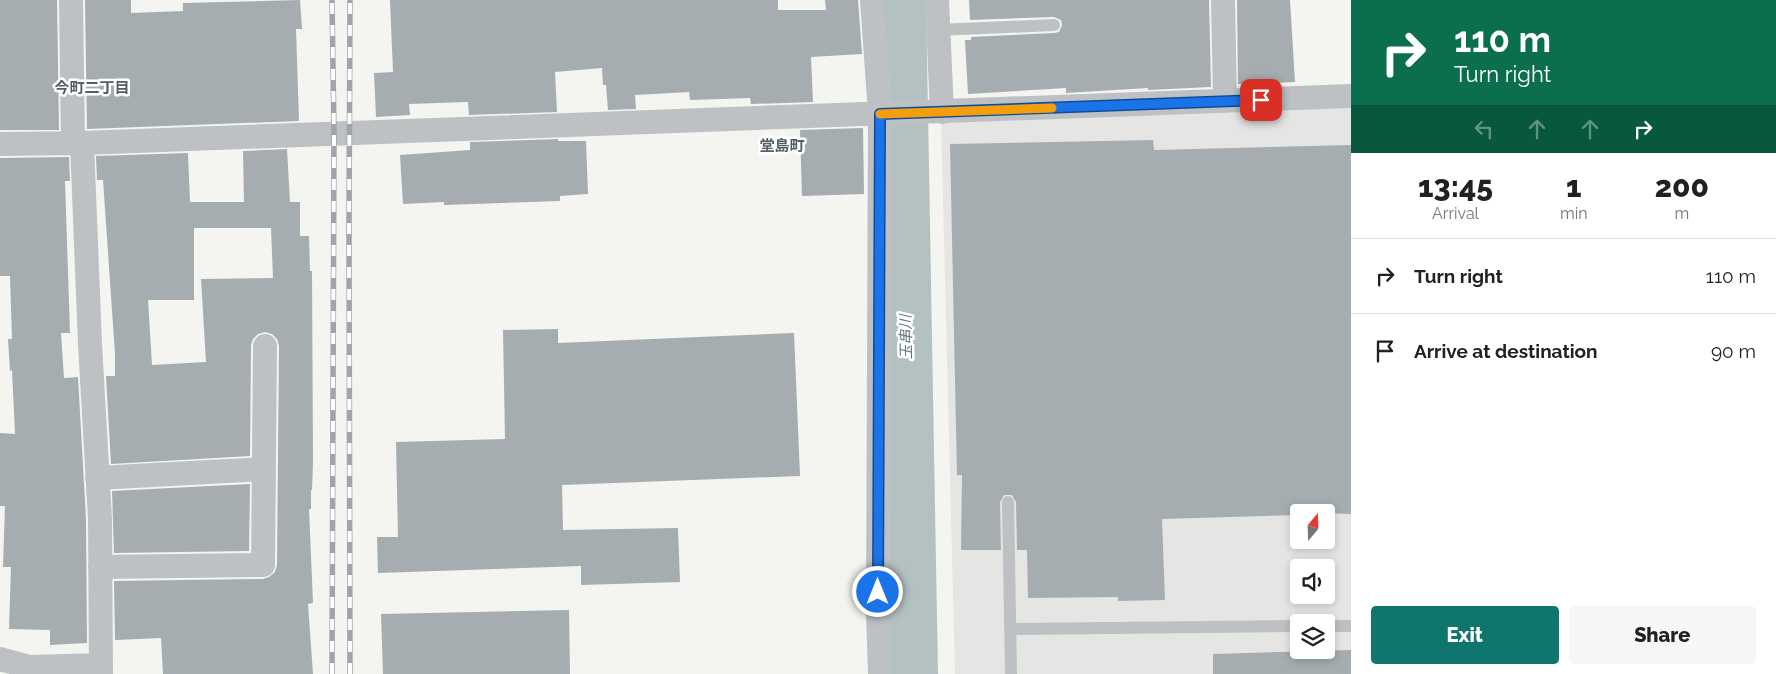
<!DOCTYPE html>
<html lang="en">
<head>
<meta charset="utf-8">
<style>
  :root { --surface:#fff; --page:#f6f6f6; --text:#202124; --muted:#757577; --line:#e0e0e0; --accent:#0f766e }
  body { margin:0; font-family:Raleway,"Noto Sans JP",sans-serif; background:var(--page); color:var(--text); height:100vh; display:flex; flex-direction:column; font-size:19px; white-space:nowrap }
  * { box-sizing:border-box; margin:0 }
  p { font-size:16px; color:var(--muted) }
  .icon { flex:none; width:28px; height:28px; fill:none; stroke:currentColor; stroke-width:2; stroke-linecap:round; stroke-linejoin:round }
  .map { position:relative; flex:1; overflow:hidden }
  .side { display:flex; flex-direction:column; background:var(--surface); width:425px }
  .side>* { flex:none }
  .hud { background:#0b6e4f; color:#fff; overflow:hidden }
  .needle { width:32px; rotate:19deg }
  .fabs { position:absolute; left:1290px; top:504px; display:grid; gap:10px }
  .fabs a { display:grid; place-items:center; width:45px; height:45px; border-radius:5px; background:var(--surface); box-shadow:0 2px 8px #0003; font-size:25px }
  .pin { position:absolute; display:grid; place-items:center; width:42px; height:42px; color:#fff; margin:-21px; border-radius:10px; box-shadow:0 2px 8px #0006 }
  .me { position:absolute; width:55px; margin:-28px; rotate:0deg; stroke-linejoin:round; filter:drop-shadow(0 0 4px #0008) }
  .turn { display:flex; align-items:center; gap:18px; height:105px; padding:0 20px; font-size:22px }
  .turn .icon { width:65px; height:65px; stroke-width:2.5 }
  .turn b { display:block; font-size:35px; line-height:42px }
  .lanes { display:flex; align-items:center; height:48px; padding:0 20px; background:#0003; justify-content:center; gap:25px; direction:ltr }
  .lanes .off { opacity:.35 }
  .eta { display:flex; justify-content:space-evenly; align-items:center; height:85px; text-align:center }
  .eta b { font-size:30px; font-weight:800; line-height:35px }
  .action { display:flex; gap:10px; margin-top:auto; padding:10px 20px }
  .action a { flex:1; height:58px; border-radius:5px; background:var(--accent); color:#fff; font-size:20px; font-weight:800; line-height:58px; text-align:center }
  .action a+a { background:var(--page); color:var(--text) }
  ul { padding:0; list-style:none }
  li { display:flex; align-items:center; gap:15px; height:75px; padding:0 20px; border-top:1px solid var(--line) }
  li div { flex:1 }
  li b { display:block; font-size:19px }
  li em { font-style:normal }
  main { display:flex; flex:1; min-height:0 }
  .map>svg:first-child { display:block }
  .built { fill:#e5e5e4; fill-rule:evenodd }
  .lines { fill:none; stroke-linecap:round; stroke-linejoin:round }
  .river { stroke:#b4c1c3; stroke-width:52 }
  .building { fill:#a5adb1; fill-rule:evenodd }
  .service { stroke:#bdc1c4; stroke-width:12 }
  .minor { stroke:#bdc1c4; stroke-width:24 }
  .rail-casing { stroke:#9fa5a9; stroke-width:5.5 }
  .rail { stroke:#fff; stroke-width:4; stroke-dasharray:11; stroke-linecap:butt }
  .route-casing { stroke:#114b97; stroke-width:12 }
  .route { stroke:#1a73e8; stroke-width:9 }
  .slow { stroke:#f59e0b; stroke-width:9 }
  .labels { text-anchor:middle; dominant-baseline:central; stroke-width:5; stroke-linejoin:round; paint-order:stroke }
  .neighbourhood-label { font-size:15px; font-weight:bold; fill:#535e65; stroke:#fff }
  .water-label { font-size:15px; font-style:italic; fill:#62777c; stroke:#fff }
</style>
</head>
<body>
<main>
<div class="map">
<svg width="1351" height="674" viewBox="0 0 1351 674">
  <rect width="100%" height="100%" fill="#f4f4f1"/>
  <!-- built -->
  <path class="built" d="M 1351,108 L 1351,674 L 955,674 L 941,121 ZM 1299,512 L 1326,512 L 1326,540 L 1299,540 ZM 1299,568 L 1326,568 L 1326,595 L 1299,595 ZM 1299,622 L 1326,622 L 1326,650 L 1299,650 Z"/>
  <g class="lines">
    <!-- river -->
    <path class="river" d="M 900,0 L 912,674"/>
  </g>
  <!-- building -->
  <path class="building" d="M 0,0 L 57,0 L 59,130 L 0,130 Z
    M 85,0 L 131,0 L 131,13 L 183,11 L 183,3 L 300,0 L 302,29 L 296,29 L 299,121 L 87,129 Z
    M 390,0 L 778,0 L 778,10 L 826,10 L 825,0 L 858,0 L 862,54 L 811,57 L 813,102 L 751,104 L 750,98 L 690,100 L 689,92 L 635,95 L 636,109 L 608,110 L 606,85 L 603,85 L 602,68 L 555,72 L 557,112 L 469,115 L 468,102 L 409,104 L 410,115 L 376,117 L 374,73 L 393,72 Z
    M 969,0 L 1209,0 L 1211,87 L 1148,90 L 1148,88 L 1066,93 L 1066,88 L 968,94 L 965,40 L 971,40 L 971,37 L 1054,33 L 1059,32 L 1062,25 L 1061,20 L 1054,17 L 970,20 Z
    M 1237,0 L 1290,0 L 1295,82 L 1238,84 Z
    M 863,128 L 864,194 L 802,196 L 800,130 Z
    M 558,139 L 558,141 L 586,141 L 588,194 L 560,196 L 560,201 L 444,205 L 444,202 L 403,204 L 400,155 L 470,150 L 470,142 Z
    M 1153,140 L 1154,150 L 1351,145 L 1351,514 L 1299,512 L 1299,515 L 1162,519 L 1165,600 L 1118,601 L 1118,597 L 1028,598 L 1027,550 L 1017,550 L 1016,502 L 1012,495 L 1004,495 L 1000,502 L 1001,550 L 961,550 L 962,475 L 957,475 L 950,144 Z
    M 287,149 L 290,202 L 300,202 L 300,236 L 309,236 L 310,271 L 312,271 L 313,462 L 312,490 L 311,490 L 311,509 L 309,509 L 313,603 L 308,604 L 313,674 L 163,674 L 161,638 L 115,640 L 114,581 L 263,579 L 269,577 L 275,572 L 277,565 L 279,346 L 277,339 L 272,334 L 265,332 L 258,334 L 253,339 L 251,345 L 250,456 L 111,464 L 106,376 L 115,376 L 115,354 L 103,180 L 97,180 L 96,156 L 188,153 L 190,202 L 244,202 L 243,151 ZM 194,228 L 271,228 L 273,278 L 201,279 L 206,362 L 152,365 L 148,300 L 194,300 Z
    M 69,157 L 70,181 L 65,181 L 70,333 L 61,333 L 64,378 L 78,377 L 86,519 L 87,643 L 50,645 L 50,630 L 9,629 L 11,567 L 3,567 L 5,506 L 0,506 L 0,433 L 15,434 L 12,370 L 10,371 L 8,339 L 12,339 L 10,276 L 0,276 L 0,158 Z
    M 558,329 L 558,343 L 794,333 L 800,476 L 562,485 L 563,530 L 678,528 L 680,582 L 581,585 L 581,566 L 378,573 L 377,537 L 398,537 L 396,442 L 505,439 L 503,330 Z
    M 250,484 L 249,551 L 114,553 L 112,491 Z
    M 569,610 L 570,674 L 383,674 L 381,614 Z
    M 1351,650 L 1351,674 L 1213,674 L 1213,654 Z"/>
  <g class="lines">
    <!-- service -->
    <path class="service" d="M 938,30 L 1054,25
      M 1008,502 L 1011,674
      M 1326,626 L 1351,626
      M 1010,629 L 1299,626"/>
    <!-- minor -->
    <path class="minor" d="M 71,0 L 73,143
      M 872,0 L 880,114 L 878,612 L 880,674
      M 937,0 L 942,112
      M 1223,0 L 1225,101
      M 82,143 L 90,344 L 100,519 L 101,674
      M 0,144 L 82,143 L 1351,96
      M 97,478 L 264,469
      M 100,567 L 263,565 L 265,346
      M 0,659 L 30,667 L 101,665"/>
    <defs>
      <path id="rail" d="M 332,674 L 334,133 L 332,0
        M 350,674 L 349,229 L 350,0"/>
    </defs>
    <!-- rail casing -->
    <use href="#rail" class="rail-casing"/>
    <!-- rail -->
    <use href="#rail" class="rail"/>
  </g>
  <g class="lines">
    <defs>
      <path id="route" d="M 878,592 L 880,114 L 1261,100"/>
    </defs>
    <!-- route casing -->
    <use href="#route" class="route-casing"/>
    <!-- route -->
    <use href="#route" class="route"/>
    <!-- slow -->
    <path class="slow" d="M 880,114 L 1052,108"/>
  </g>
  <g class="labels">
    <!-- neighbourhood labels -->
    <g class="neighbourhood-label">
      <text x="92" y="88">今町二丁目</text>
      <text x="782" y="146">堂島町</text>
    </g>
    <!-- water labels -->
    <g class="water-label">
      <text transform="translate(906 337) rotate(-91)">玉串川</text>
    </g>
  </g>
</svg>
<div class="fabs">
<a><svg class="needle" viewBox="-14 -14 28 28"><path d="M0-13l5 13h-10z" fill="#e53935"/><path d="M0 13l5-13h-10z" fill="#757577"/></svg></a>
<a><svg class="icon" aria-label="sound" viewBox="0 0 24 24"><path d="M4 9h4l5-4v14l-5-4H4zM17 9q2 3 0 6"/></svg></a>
<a><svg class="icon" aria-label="layers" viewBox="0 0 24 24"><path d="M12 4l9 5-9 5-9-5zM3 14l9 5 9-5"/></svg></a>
</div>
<div class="pin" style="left:1261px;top:100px;background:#d93025"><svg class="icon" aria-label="arrive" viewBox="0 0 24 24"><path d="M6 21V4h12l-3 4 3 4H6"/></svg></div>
<svg class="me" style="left:878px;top:592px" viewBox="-20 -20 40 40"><circle r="17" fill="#1a73e8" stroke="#fff" stroke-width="3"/><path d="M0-11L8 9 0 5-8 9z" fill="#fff"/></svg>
</div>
<section class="side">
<div class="hud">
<div class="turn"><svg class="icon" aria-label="right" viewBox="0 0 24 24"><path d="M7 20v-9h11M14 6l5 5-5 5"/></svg><div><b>110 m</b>Turn right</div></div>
<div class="lanes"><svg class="icon off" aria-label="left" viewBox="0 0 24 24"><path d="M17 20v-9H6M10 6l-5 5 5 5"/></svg><svg class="icon off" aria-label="ahead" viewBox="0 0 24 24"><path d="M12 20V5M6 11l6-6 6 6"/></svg><svg class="icon off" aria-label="ahead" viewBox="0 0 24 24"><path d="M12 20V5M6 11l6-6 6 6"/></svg><svg class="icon" aria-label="right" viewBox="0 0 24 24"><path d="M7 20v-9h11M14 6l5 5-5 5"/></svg></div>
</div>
<div class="eta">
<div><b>13:45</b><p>Arrival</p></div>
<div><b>1</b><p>min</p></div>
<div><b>200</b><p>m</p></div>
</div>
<ul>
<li><svg class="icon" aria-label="right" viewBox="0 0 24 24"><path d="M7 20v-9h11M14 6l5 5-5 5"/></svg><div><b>Turn right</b></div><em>110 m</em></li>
<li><svg class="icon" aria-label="arrive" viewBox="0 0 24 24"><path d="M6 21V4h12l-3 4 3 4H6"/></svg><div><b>Arrive at destination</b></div><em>90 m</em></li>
</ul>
<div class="action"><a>Exit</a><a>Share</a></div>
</section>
</main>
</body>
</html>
